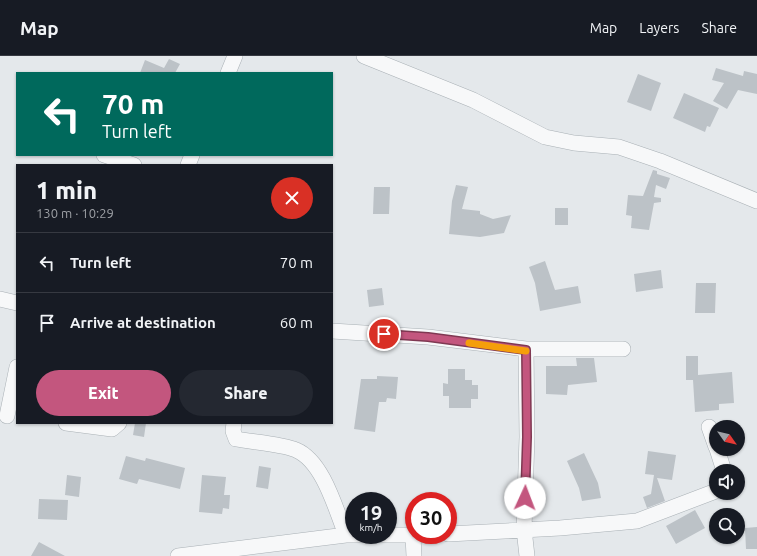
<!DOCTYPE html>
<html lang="en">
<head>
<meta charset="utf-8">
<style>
  :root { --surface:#171b24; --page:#242831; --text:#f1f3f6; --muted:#9ea1a6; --line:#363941; --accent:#c3567e }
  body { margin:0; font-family:Ubuntu,sans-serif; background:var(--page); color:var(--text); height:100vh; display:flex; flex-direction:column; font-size:15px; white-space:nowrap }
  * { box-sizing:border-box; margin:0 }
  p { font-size:13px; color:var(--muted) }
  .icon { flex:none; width:22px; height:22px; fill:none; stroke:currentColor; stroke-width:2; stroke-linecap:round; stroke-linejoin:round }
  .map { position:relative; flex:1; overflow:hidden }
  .sheet { position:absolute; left:16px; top:108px; width:317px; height:260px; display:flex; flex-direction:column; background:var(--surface); border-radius:0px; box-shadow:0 1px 3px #0004 }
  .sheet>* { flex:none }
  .hud { position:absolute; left:16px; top:16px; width:317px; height:84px; border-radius:0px; box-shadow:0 1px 3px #0004; background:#00695c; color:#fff; overflow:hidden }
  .needle { width:26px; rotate:124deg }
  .controls { position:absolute; left:709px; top:364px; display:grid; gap:8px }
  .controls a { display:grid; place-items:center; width:36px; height:36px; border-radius:50%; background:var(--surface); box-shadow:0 1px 3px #0004; font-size:20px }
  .speed { position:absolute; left:345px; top:436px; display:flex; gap:8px; font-size:20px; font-weight:700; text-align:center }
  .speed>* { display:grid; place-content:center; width:52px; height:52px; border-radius:50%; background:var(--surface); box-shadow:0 1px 3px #0004; line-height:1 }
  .speed small { font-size:10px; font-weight:400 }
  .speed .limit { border:6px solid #d22; background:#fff; color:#111 }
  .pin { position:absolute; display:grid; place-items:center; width:34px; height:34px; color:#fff; margin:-17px; border:2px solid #fff; border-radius:50%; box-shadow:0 1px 4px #0007 }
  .me { position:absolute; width:44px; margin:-22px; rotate:2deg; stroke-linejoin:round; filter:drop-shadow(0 0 3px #0008) }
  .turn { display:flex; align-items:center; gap:14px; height:84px; padding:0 20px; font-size:18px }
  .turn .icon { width:52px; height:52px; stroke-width:2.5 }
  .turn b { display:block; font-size:28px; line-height:34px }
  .round { display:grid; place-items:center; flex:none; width:42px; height:42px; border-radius:21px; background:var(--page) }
  .summary { display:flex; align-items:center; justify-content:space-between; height:68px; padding:0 20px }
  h1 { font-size:24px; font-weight:800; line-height:30px }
  .primary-button { display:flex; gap:8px; margin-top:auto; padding:8px 20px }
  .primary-button a { flex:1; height:46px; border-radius:24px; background:var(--accent); color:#fff; font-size:16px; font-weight:800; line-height:46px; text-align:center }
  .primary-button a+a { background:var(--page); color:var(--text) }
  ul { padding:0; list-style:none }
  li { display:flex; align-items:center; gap:12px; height:60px; padding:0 20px; border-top:1px solid var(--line) }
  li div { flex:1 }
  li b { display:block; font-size:15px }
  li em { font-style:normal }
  header { display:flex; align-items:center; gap:24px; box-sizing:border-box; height:56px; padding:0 20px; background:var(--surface); border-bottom:1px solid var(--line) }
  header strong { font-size:19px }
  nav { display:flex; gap:22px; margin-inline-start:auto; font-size:14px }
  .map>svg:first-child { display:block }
  .building { fill:#bcc2c7 }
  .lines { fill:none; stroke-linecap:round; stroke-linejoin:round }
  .minor-casing { stroke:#a9b0b5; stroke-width:16 }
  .minor { stroke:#f7f8f9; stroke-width:15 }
  .route-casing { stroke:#7f3852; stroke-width:10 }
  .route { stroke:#c3567e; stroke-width:7 }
  .slow { stroke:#f59e0b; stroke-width:7 }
</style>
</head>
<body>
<header>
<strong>Map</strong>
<nav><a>Map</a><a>Layers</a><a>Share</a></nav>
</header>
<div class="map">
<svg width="757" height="500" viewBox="0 0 757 500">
  <rect width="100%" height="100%" fill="#e4e8eb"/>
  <!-- building -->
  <path class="building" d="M 169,3 L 180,8 L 175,17 L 140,17 L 145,4 L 164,12 Z
    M 716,12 L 743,20 L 744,15 L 757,18 L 757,38 L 738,34 L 727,53 L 713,45 L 724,27 L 712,24 Z
    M 638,18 L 661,27 L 651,55 L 627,46 Z
    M 684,37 L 719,52 L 710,71 L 707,70 L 705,76 L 673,62 Z
    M 653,114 L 657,115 L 657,118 L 670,122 L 666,133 L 656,129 L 654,141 L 661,142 L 661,146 L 654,147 L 649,174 L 631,172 L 632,160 L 626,159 L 628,139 L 643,140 Z
    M 456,129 L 468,131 L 462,153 L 480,155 L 480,158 L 493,163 L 511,159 L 504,177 L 480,181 L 449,178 L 452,145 Z
    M 374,131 L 390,131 L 389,158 L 373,158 Z
    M 555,152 L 568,152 L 568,169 L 555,169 Z
    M 545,205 L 555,234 L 578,230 L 581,247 L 540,255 L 535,227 L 529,211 Z
    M 661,214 L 663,232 L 636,236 L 634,218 Z
    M 696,227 L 716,227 L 715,257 L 695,257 Z
    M 382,232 L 384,249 L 369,251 L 367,234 Z
    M 686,300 L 698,300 L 698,319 L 732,316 L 734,347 L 719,348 L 719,354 L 695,356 L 693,324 L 686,324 Z
    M 576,302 L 594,302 L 597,326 L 568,329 L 567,339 L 546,338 L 546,310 L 577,310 Z
    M 448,313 L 465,313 L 465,324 L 472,324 L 472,329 L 478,329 L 478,343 L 471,343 L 471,352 L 449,352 L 449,340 L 443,340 L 443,327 L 448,328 Z
    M 377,320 L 398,321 L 396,343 L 387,342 L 386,346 L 379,346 L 375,376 L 354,373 L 361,323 L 377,323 Z
    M 135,367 L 146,367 L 144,381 L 133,379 Z
    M 648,395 L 676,399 L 672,424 L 657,422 L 665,445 L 647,452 L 643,441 L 651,438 L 654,419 L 645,418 Z
    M 584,397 L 598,427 L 601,442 L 582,445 L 579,432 L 567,405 Z
    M 126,400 L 145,405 L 146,402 L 185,412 L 180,433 L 139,423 L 137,428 L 119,423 Z
    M 259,410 L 271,412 L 268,433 L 256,431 Z
    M 67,419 L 81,421 L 79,441 L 65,439 Z
    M 202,419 L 226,421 L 224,439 L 230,439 L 229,453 L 223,452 L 222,458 L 199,456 Z
    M 39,443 L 68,444 L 67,464 L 38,463 Z
    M 695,454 L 705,472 L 676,488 L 666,470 Z
    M 757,471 L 757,493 L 746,493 L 745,472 Z
    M 39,486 L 65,500 L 31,500 Z"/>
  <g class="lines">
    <defs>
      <path id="minor" d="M 364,0 L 473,44 L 545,81 L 574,87 L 619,91 L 660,105 L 757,145
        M 228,17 L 235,0
        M 104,99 L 134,109
        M 188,109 L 192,99
        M 0,243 L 17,247
        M 332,275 L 428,281 L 526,293 L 527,381 L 524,473 L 527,500
        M 526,293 L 623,293
        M 7,360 L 17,311
        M 66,367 L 112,373 L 119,367
        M 234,367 L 233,375 L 236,383 C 252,386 283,388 296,394 C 323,405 336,454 346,479 L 425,479
        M 709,371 L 716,391
        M 717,393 L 724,415
        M 448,478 L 560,472 L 637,465 L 716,435
        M 413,480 L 414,500
        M 178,500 L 346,479"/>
    </defs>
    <!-- minor casing -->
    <use href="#minor" class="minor-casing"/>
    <!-- minor -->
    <use href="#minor" class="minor"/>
  </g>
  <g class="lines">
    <defs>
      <path id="route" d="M 384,278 L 428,281 L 526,294 L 527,381 L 525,442"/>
    </defs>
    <!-- route casing -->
    <use href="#route" class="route-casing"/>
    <!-- route -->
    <use href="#route" class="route"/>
    <!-- slow -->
    <path class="slow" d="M 469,287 L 526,295"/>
  </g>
</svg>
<div class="controls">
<a><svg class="needle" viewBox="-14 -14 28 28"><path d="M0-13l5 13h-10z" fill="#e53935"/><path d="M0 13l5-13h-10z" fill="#9ea1a6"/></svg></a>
<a><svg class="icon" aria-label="sound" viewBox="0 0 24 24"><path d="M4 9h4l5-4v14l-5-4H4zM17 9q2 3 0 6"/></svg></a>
<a><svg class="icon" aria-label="search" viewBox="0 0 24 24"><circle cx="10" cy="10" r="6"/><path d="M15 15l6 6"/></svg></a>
</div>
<div class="speed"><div>19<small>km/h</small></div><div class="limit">30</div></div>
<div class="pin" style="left:384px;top:278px;background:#d93025"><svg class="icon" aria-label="arrive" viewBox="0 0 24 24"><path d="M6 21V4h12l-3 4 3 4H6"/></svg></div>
<svg class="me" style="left:525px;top:442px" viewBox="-20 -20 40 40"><circle r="19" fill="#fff"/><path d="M0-13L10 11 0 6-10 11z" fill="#c3567e"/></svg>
<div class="hud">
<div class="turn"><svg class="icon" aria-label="left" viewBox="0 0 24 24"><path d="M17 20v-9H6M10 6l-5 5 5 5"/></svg><div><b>70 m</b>Turn left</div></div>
</div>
<section class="sheet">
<div class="summary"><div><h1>1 min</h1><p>130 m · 10:29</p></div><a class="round" style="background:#d93025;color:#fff"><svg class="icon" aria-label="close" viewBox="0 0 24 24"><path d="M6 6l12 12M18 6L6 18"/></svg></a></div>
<ul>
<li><svg class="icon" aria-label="left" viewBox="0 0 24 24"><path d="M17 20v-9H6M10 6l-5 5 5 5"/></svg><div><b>Turn left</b></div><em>70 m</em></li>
<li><svg class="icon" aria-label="arrive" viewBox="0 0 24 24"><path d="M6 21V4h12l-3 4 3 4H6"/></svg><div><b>Arrive at destination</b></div><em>60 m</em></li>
</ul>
<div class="primary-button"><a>Exit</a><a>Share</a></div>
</section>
</div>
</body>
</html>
